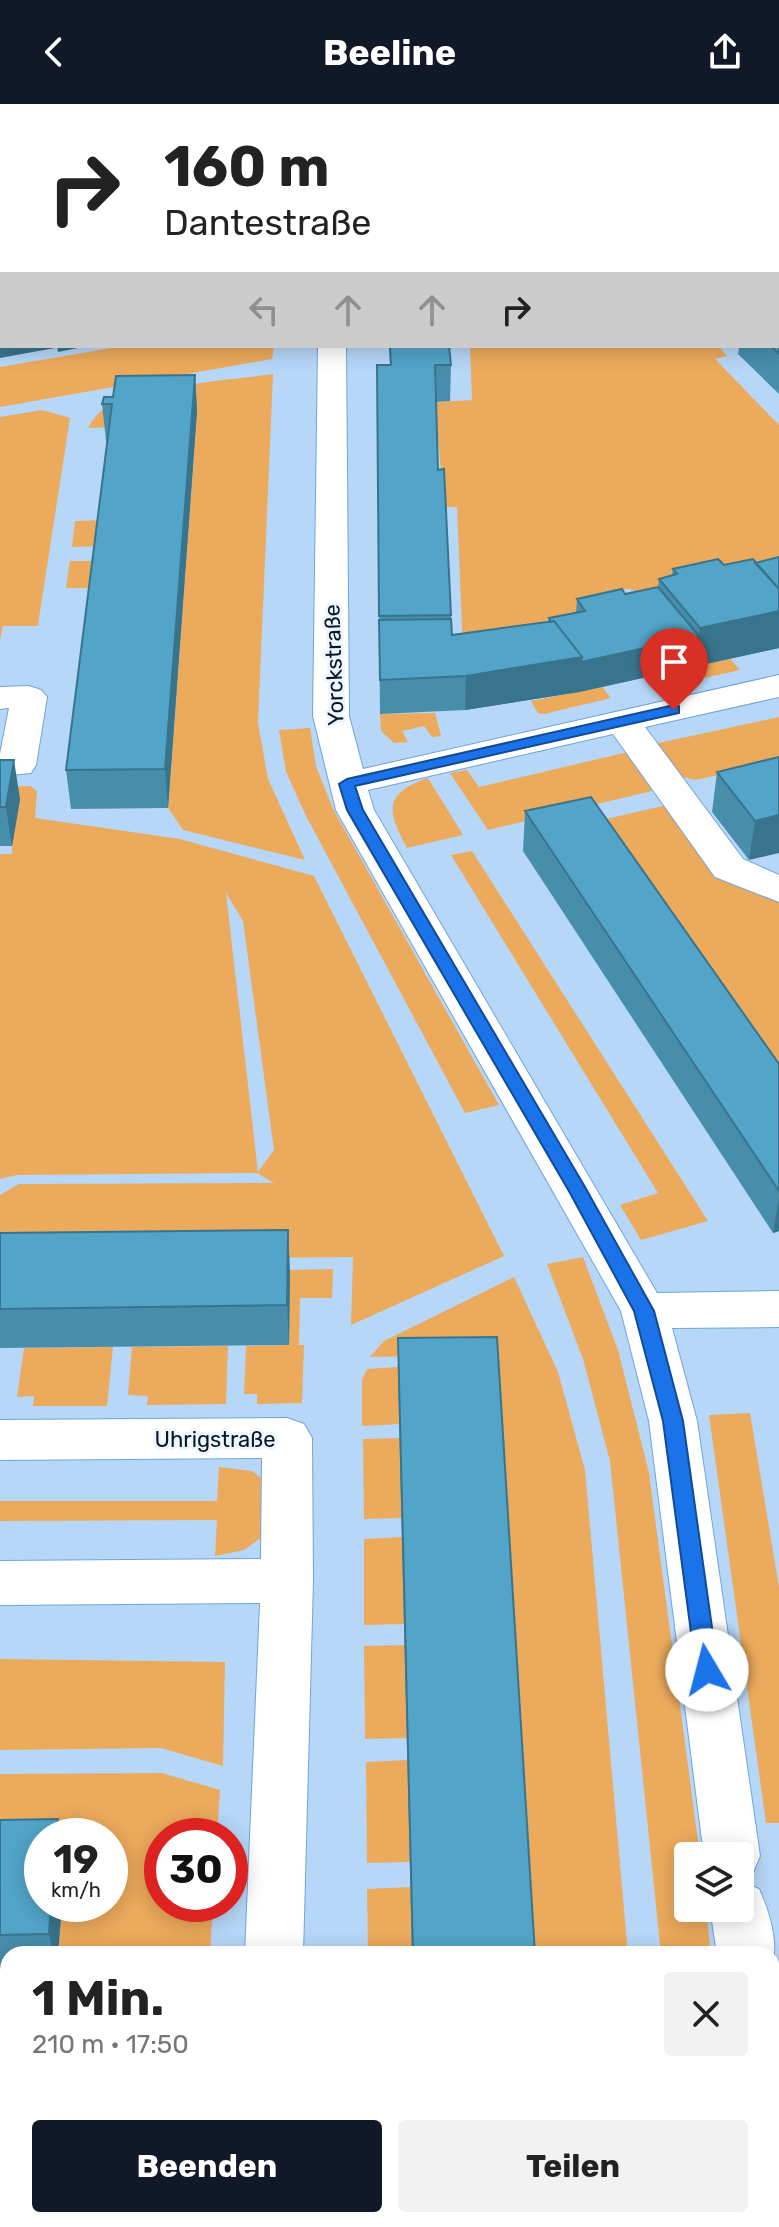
<!DOCTYPE html>
<html lang="de">
<head>
<meta charset="utf-8">
<style>
  :root { --surface:#fff; --page:#f2f2f2; --text:#222; --muted:#767676; --accent:#111827 }
  body { margin:0; font-family:Rubik,sans-serif; background:var(--page); color:var(--text); height:100vh; display:flex; flex-direction:column; font-size:30px; white-space:nowrap }
  * { box-sizing:border-box; margin:0 }
  p { font-size:26px; color:var(--muted) }
  .icon { flex:none; width:44px; height:44px; fill:none; stroke:currentColor; stroke-width:2; stroke-linecap:round; stroke-linejoin:round }
  .map { position:relative; flex:1; overflow:hidden }
  .drawer { position:absolute; left:0px; top:1842px; width:780px; height:282px; display:flex; flex-direction:column; background:var(--surface); border-radius:24px 24px 0 0; box-shadow:0 4px 20px #0003 }
  .drawer>* { flex:none }
  .top-card { position:absolute; left:0px; top:0px; width:780px; height:244px; box-shadow:0 4px 20px #0003; background:#fff; color:var(--text); overflow:hidden }
  .controls { position:absolute; left:674px; top:1738px; display:grid; gap:16px }
  .controls a { display:grid; place-items:center; width:80px; height:80px; border-radius:8px; background:var(--surface); box-shadow:0 4px 20px #0003; font-size:40px }
  .speed { position:absolute; left:24px; top:1714px; display:flex; gap:16px; font-size:40px; font-weight:700; text-align:center }
  .speed>* { display:grid; place-content:center; width:104px; height:104px; border-radius:50%; background:var(--surface); box-shadow:0 4px 20px #0003; line-height:1 }
  .speed small { font-size:20px; font-weight:400 }
  .speed .limit { border:12px solid #d22; background:#fff; color:#111 }
  .pin { position:absolute; display:grid; place-items:center; width:68px; height:68px; color:#fff; margin:-82px -34px; border-radius:50% 50% 50% 0; rotate:-45deg; box-shadow:0 0 8px #0007 }
  .pin .icon { rotate:45deg }
  .me { position:absolute; width:88px; margin:-44px; rotate:352deg; stroke-linejoin:round; filter:drop-shadow(0 0 6px #0008) }
  .turn { display:flex; align-items:center; gap:28px; height:168px; padding:0 32px; font-size:36px }
  .turn .icon { width:104px; height:104px; stroke-width:2.5 }
  .turn b { display:block; font-size:56px; line-height:68px }
  .lanes { display:flex; align-items:center; height:76px; padding:0 32px; background:#0003; justify-content:center; gap:40px; direction:ltr }
  .lanes .off { opacity:.35 }
  .round { display:grid; place-items:center; flex:none; width:84px; height:84px; border-radius:8px; background:var(--page) }
  .head { display:flex; align-items:center; justify-content:space-between; height:136px; padding:0 32px }
  h1 { font-size:48px; font-weight:700; line-height:60px }
  .button { display:flex; gap:16px; margin-top:auto; padding:16px 32px }
  .button a { flex:1; height:92px; border-radius:8px; background:var(--accent); color:#fff; font-size:32px; font-weight:700; line-height:92px; text-align:center }
  .button a+a { background:var(--page); color:var(--text) }
  header { display:flex; justify-content:space-between; align-items:center; height:104px; padding:0 32px; background:var(--accent); color:#fff; font-size:36px; font-weight:700 }
  .map>svg:first-child { display:block }
  .green { fill:#ecaa5c; fill-rule:evenodd }
  .lines { fill:none; stroke-linecap:round; stroke-linejoin:round }
  .minor-casing { stroke:#70a5da; stroke-width:2 }
  .minor { fill:#fff; fill-rule:evenodd }
  .wall { fill:#478ead }
  .shaded-wall { fill:#39748d }
  .building { fill:#52a5c9; stroke:#39748d; stroke-width:2 }
  .route { fill:#1a73e8; stroke:#114b97; stroke-width:2 }
  .labels { text-anchor:middle; dominant-baseline:central; stroke-width:6; stroke-linejoin:round; paint-order:stroke }
  .street-label { font-size:22px; fill:#03172b; stroke:#eff5fa }
</style>
</head>
<body>
<header><svg class="icon" aria-label="back" viewBox="0 0 24 24"><path d="M15 5l-7 7 7 7"/></svg>Beeline<svg class="icon" aria-label="share" viewBox="0 0 24 24"><path d="M12 15V3M7 8l5-5 5 5M5 13v7h14v-7"/></svg></header>
<div class="map">
<svg width="779" height="2123" viewBox="0 0 779 2123">
  <rect width="100%" height="100%" fill="#b7d7f8"/>
  <!-- green -->
  <path class="green" d="M 123,242 L 274,242 L 272,255 L 0,303 L 0,263 Z
    M 470,242 L 718,242 L 727,252 L 715,255 L 779,321 L 779,486 L 643,489 L 629,485 L 607,487 L 585,510 L 463,549 L 457,403 L 444,403 L 435,298 L 472,296 Z
    M 273,270 L 258,619 L 268,675 L 305,756 L 183,726 L 168,704 L 197,307 L 118,323 L 88,324 C 93,316 96,310 104,305 C 139,282 230,276 273,270 Z
    M 42,306 L 70,314 L 39,514 L 38,522 L 3,522 L 0,536 L 0,313 Z
    M 106,416 L 103,442 L 72,443 L 75,417 Z
    M 70,457 L 101,457 L 98,484 L 66,484 Z
    M 730,555 L 740,566 L 669,582 L 660,570 Z
    M 602,583 L 611,594 L 544,610 L 538,609 L 531,597 Z
    M 435,609 L 441,632 L 432,633 L 424,622 L 402,627 L 408,638 L 394,639 L 381,627 L 380,610 Z
    M 779,613 L 779,658 L 695,676 L 677,671 L 654,640 Z
    M 310,624 L 316,662 L 333,705 L 499,1001 L 465,1009 L 306,712 L 286,668 L 279,626 Z
    M 628,648 L 656,686 L 488,726 L 450,669 L 467,666 L 479,683 Z
    M 428,674 L 463,731 L 407,744 C 387,708 383,689 428,674 Z
    M 30,682 L 37,687 L 35,714 L 180,735 L 314,772 L 504,1152 L 351,1221 L 353,1153 L 0,1156 L 0,1091 L 19,1080 L 274,1079 L 257,1069 L 17,1071 L 0,1075 L 0,750 L 12,750 L 12,742 L 0,683 ZM 226,789 L 243,817 L 274,1046 L 258,1068 Z
    M 667,701 L 779,795 L 779,983 L 593,718 Z
    M 472,747 L 708,1117 L 641,1136 L 620,1101 L 658,1089 L 451,751 Z
    M 583,1153 L 618,1246 L 649,1369 L 700,1752 L 688,1752 L 688,1804 L 706,1804 L 711,1850 L 661,1850 L 610,1357 L 583,1255 L 547,1160 Z
    M 333,1165 L 332,1194 L 300,1194 L 299,1241 L 304,1241 L 302,1299 L 257,1300 L 257,1290 L 244,1290 L 246,1242 L 289,1241 L 290,1166 Z
    M 514,1173 L 558,1268 L 585,1366 L 628,1850 L 530,1850 L 455,1251 L 370,1253 L 384,1237 Z
    M 228,1242 L 226,1300 L 147,1301 L 148,1292 L 128,1291 L 132,1243 Z
    M 113,1243 L 107,1302 L 33,1302 L 34,1292 L 17,1293 L 24,1244 Z
    M 398,1263 L 399,1320 L 362,1322 L 362,1276 L 367,1265 Z
    M 750,1309 L 779,1483 L 779,1719 L 766,1719 L 709,1311 Z
    M 400,1334 L 402,1414 L 364,1415 L 363,1335 Z
    M 219,1363 L 252,1367 L 271,1381 L 263,1432 L 244,1446 L 215,1452 L 217,1416 L 0,1417 L 0,1397 L 217,1397 Z
    M 402,1433 L 404,1520 L 364,1521 L 364,1435 Z
    M 405,1541 L 407,1634 L 365,1635 L 364,1542 Z
    M 0,1555 L 225,1558 L 223,1662 L 161,1644 L 0,1646 Z
    M 408,1656 L 410,1758 L 367,1759 L 366,1658 Z
    M 162,1669 L 220,1686 L 217,1732 L 162,1732 L 162,1800 L 213,1800 L 210,1850 L 58,1850 L 62,1800 L 110,1800 L 110,1732 L 42,1732 L 0,1752 L 0,1670 Z
    M 411,1783 L 412,1850 L 368,1850 L 367,1785 Z
    M 0,2070 L 8,2070 L 8,2116 L 197,2116 L 197,2123 L 0,2123 Z
    M 546,2116 L 652,2116 L 653,2123 L 546,2123 Z"/>
  <g class="lines">
    <defs>
      <path id="minor" d="M 252,0 L 276,0 L 277,2 L 253,2 Z
        M 599,0 L 627,0 L 598,2 Z
        M 778,163 L 779,163 L 779,180 L 778,180 Z
        M 318,242 L 346,242 L 349,612 L 363,665 L 779,571 L 779,593 L 645,623 L 743,755 L 779,771 L 779,798 L 715,773 L 613,630 L 368,686 L 374,706 L 657,1189 L 779,1187 L 779,1223 L 672,1224 L 697,1317 L 760,1752 L 752,1771 L 740,1775 L 740,1752 L 704,1752 L 649,1317 L 621,1207 L 336,706 L 313,612 Z
        M 29,582 L 41,586 L 47,593 L 36,661 L 31,669 L 0,672 L 0,650 L 9,604 L 0,605 L 0,583 Z
        M 287,1314 L 304,1320 L 312,1334 L 313,1477 L 303,1850 L 245,1850 L 260,1499 L 0,1501 L 0,1457 L 261,1455 L 262,1354 L 0,1356 L 0,1316 Z
        M 740,1777 L 759,1785 C 768,1804 779,1838 772,1858 L 772,1850 L 717,1850 L 710,1804 L 740,1804 Z
        M 0,1950 L 8,1950 L 8,2012 L 0,2012 Z
        M 772,2012 L 779,2015 L 779,2123 L 756,2116 L 772,2116 Z"/>
    </defs>
    <!-- minor casing -->
    <use href="#minor" class="minor-casing"/>
    <!-- minor -->
    <use href="#minor" class="minor"/>
  </g>
  <!-- wall -->
  <path class="wall" d="M 50,0 L 175,0 L 175,1 L 51,2 Z
    M 308,0 L 551,0 L 546,2 L 310,2 Z
    M 635,0 L 779,0 L 779,51 L 778,52 L 778,2 L 634,2 Z
    M 0,8 L 2,8 L 2,65 L 0,65 Z
    M 778,57 L 779,57 L 779,142 L 778,141 Z
    M 779,183 L 779,290 L 738,250 L 739,244 L 737,242 L 778,242 Z
    M 389,242 L 449,242 L 451,261 L 450,297 L 436,298 L 438,366 L 444,365 L 452,531 L 548,518 L 549,514 L 576,509 L 577,495 L 625,490 L 658,483 L 659,475 L 672,471 L 673,465 L 755,459 L 779,453 L 779,544 L 579,588 L 465,606 L 380,610 L 377,261 L 390,261 Z
    M 195,271 L 197,307 L 168,704 L 71,705 L 66,666 L 108,337 L 106,337 L 102,300 L 113,293 Z
    M 779,653 L 749,756 L 712,708 L 717,668 Z
    M 0,656 L 20,695 L 12,742 L 0,742 Z
    M 525,707 L 779,960 L 779,1127 L 773,1129 L 523,747 Z
    M 0,1129 L 290,1166 L 289,1241 L 0,1244 Z
    M 398,1234 L 535,1850 L 412,1850 L 398,1273 Z
    M 58,1715 L 62,1732 L 42,1732 L 62,1800 L 58,1850 L 8,1850 L 8,1865 L 0,1865 L 0,1716 Z"/>
  <!-- shaded-wall -->
  <path class="shaded-wall" d="M 17,0 L 45,0 L 29,2 L 17,2 Z
    M 56,0 L 102,0 L 102,2 L 57,2 Z
    M 487,0 L 551,0 L 546,2 L 482,2 Z
    M 700,0 L 750,0 L 746,2 L 687,2 Z
    M 779,22 L 779,51 L 778,52 L 778,23 Z
    M 0,145 L 2,145 L 2,180 L 0,181 Z
    M 0,217 L 2,217 L 2,242 L 55,242 L 55,244 L 0,254 Z
    M 57,242 L 88,242 L 58,248 Z
    M 195,271 L 197,307 L 168,704 L 165,665 Z
    M 779,507 L 779,544 L 579,588 L 465,606 L 466,572 L 699,532 L 700,524 Z
    M 14,656 L 20,695 L 12,742 L 6,703 Z
    M 779,711 L 779,749 L 749,756 L 755,717 Z
    M 779,1094 L 779,1127 L 773,1129 Z
    M 288,1126 L 290,1166 L 289,1241 L 287,1201 Z
    M 58,1715 L 62,1732 L 57,1732 Z
    M 51,1800 L 62,1800 L 58,1850 L 53,1850 L 49,1830 Z"/>
  <!-- building -->
  <path class="building" d="M 199,0 L 204,0 L 206,2 L 186,2 Z
    M 338,0 L 456,0 L 458,2 L 340,2 Z
    M 456,0 L 487,0 L 482,2 L 458,2 Z
    M 659,0 L 700,0 L 687,2 L 661,2 Z
    M 750,0 L 758,0 L 761,2 L 737,2 Z
    M 763,0 L 779,0 L 779,12 L 778,2 L 766,2 Z
    M 0,8 L 2,8 L 2,32 L 0,32 Z
    M 778,57 L 779,57 L 778,95 Z
    M 0,118 L 2,118 L 2,145 L 0,145 Z
    M 778,182 L 779,183 L 779,250 L 771,242 L 778,242 Z
    M 0,189 L 2,189 L 2,217 L 0,217 Z
    M 390,242 L 449,242 L 451,261 L 435,261 L 438,366 L 444,365 L 451,511 L 379,512 L 377,261 L 391,261 Z
    M 195,271 L 165,665 L 66,666 L 112,300 L 102,300 L 104,293 L 113,293 L 116,272 Z
    M 779,453 L 779,485 L 755,459 Z
    M 718,455 L 724,461 L 753,455 L 779,485 L 779,507 L 700,524 L 659,475 L 677,470 L 673,465 Z
    M 658,483 L 699,532 L 581,558 L 582,553 L 554,517 L 551,518 L 549,514 L 585,507 L 577,495 L 622,485 L 625,490 Z
    M 451,515 L 452,531 L 554,517 L 582,553 L 466,572 L 380,576 L 379,516 Z
    M 779,653 L 779,711 L 755,717 L 717,668 Z
    M 0,656 L 14,656 L 6,703 L 0,703 Z
    M 591,693 L 779,960 L 779,1087 L 525,707 Z
    M 288,1126 L 287,1201 L 0,1205 L 0,1129 Z
    M 497,1233 L 535,1850 L 413,1850 L 398,1234 Z
    M 58,1715 L 57,1732 L 42,1732 L 42,1800 L 51,1800 L 49,1830 L 0,1831 L 0,1716 Z
    M 420,2116 L 551,2116 L 552,2123 L 420,2123 Z"/>
  <!-- route -->
  <path class="route" d="M 674,601 L 679,602 L 679,609 L 355,682 L 363,706 L 585,1083 L 654,1207 L 683,1317 L 718,1566 L 715,1572 L 707,1575 L 699,1572 L 696,1566 L 663,1317 L 634,1207 L 570,1089 L 347,706 L 339,680 L 347,675 Z"/>
  <g class="labels">
    <!-- street labels -->
    <g class="street-label">
      <text transform="translate(334 561) rotate(-92)">Yorckstraße</text>
      <text x="215" y="1335">Uhrigstraße</text>
    </g>
  </g>
</svg>
<div class="controls">
<a><svg class="icon" aria-label="layers" viewBox="0 0 24 24"><path d="M12 4l9 5-9 5-9-5zM3 14l9 5 9-5"/></svg></a>
</div>
<div class="speed"><div>19<small>km/h</small></div><div class="limit">30</div></div>
<div class="pin" style="left:674px;top:606px;background:#d93025"><svg class="icon" aria-label="arrive" viewBox="0 0 24 24"><path d="M6 21V4h12l-3 4 3 4H6"/></svg></div>
<svg class="me" style="left:707px;top:1566px" viewBox="-20 -20 40 40"><circle r="19" fill="#fff"/><path d="M0-13L10 11 0 6-10 11z" fill="#1a73e8"/></svg>
<div class="top-card">
<div class="turn"><svg class="icon" aria-label="right" viewBox="0 0 24 24"><path d="M7 20v-9h11M14 6l5 5-5 5"/></svg><div><b>160 m</b>Dantestraße</div></div>
<div class="lanes"><svg class="icon off" aria-label="left" viewBox="0 0 24 24"><path d="M17 20v-9H6M10 6l-5 5 5 5"/></svg><svg class="icon off" aria-label="ahead" viewBox="0 0 24 24"><path d="M12 20V5M6 11l6-6 6 6"/></svg><svg class="icon off" aria-label="ahead" viewBox="0 0 24 24"><path d="M12 20V5M6 11l6-6 6 6"/></svg><svg class="icon" aria-label="right" viewBox="0 0 24 24"><path d="M7 20v-9h11M14 6l5 5-5 5"/></svg></div>
</div>
<section class="drawer">
<div class="head"><div><h1>1 Min.</h1><p>210 m · 17:50</p></div><a class="round"><svg class="icon" aria-label="close" viewBox="0 0 24 24"><path d="M6 6l12 12M18 6L6 18"/></svg></a></div>
<div class="button"><a>Beenden</a><a>Teilen</a></div>
</section>
</div>
</body>
</html>
